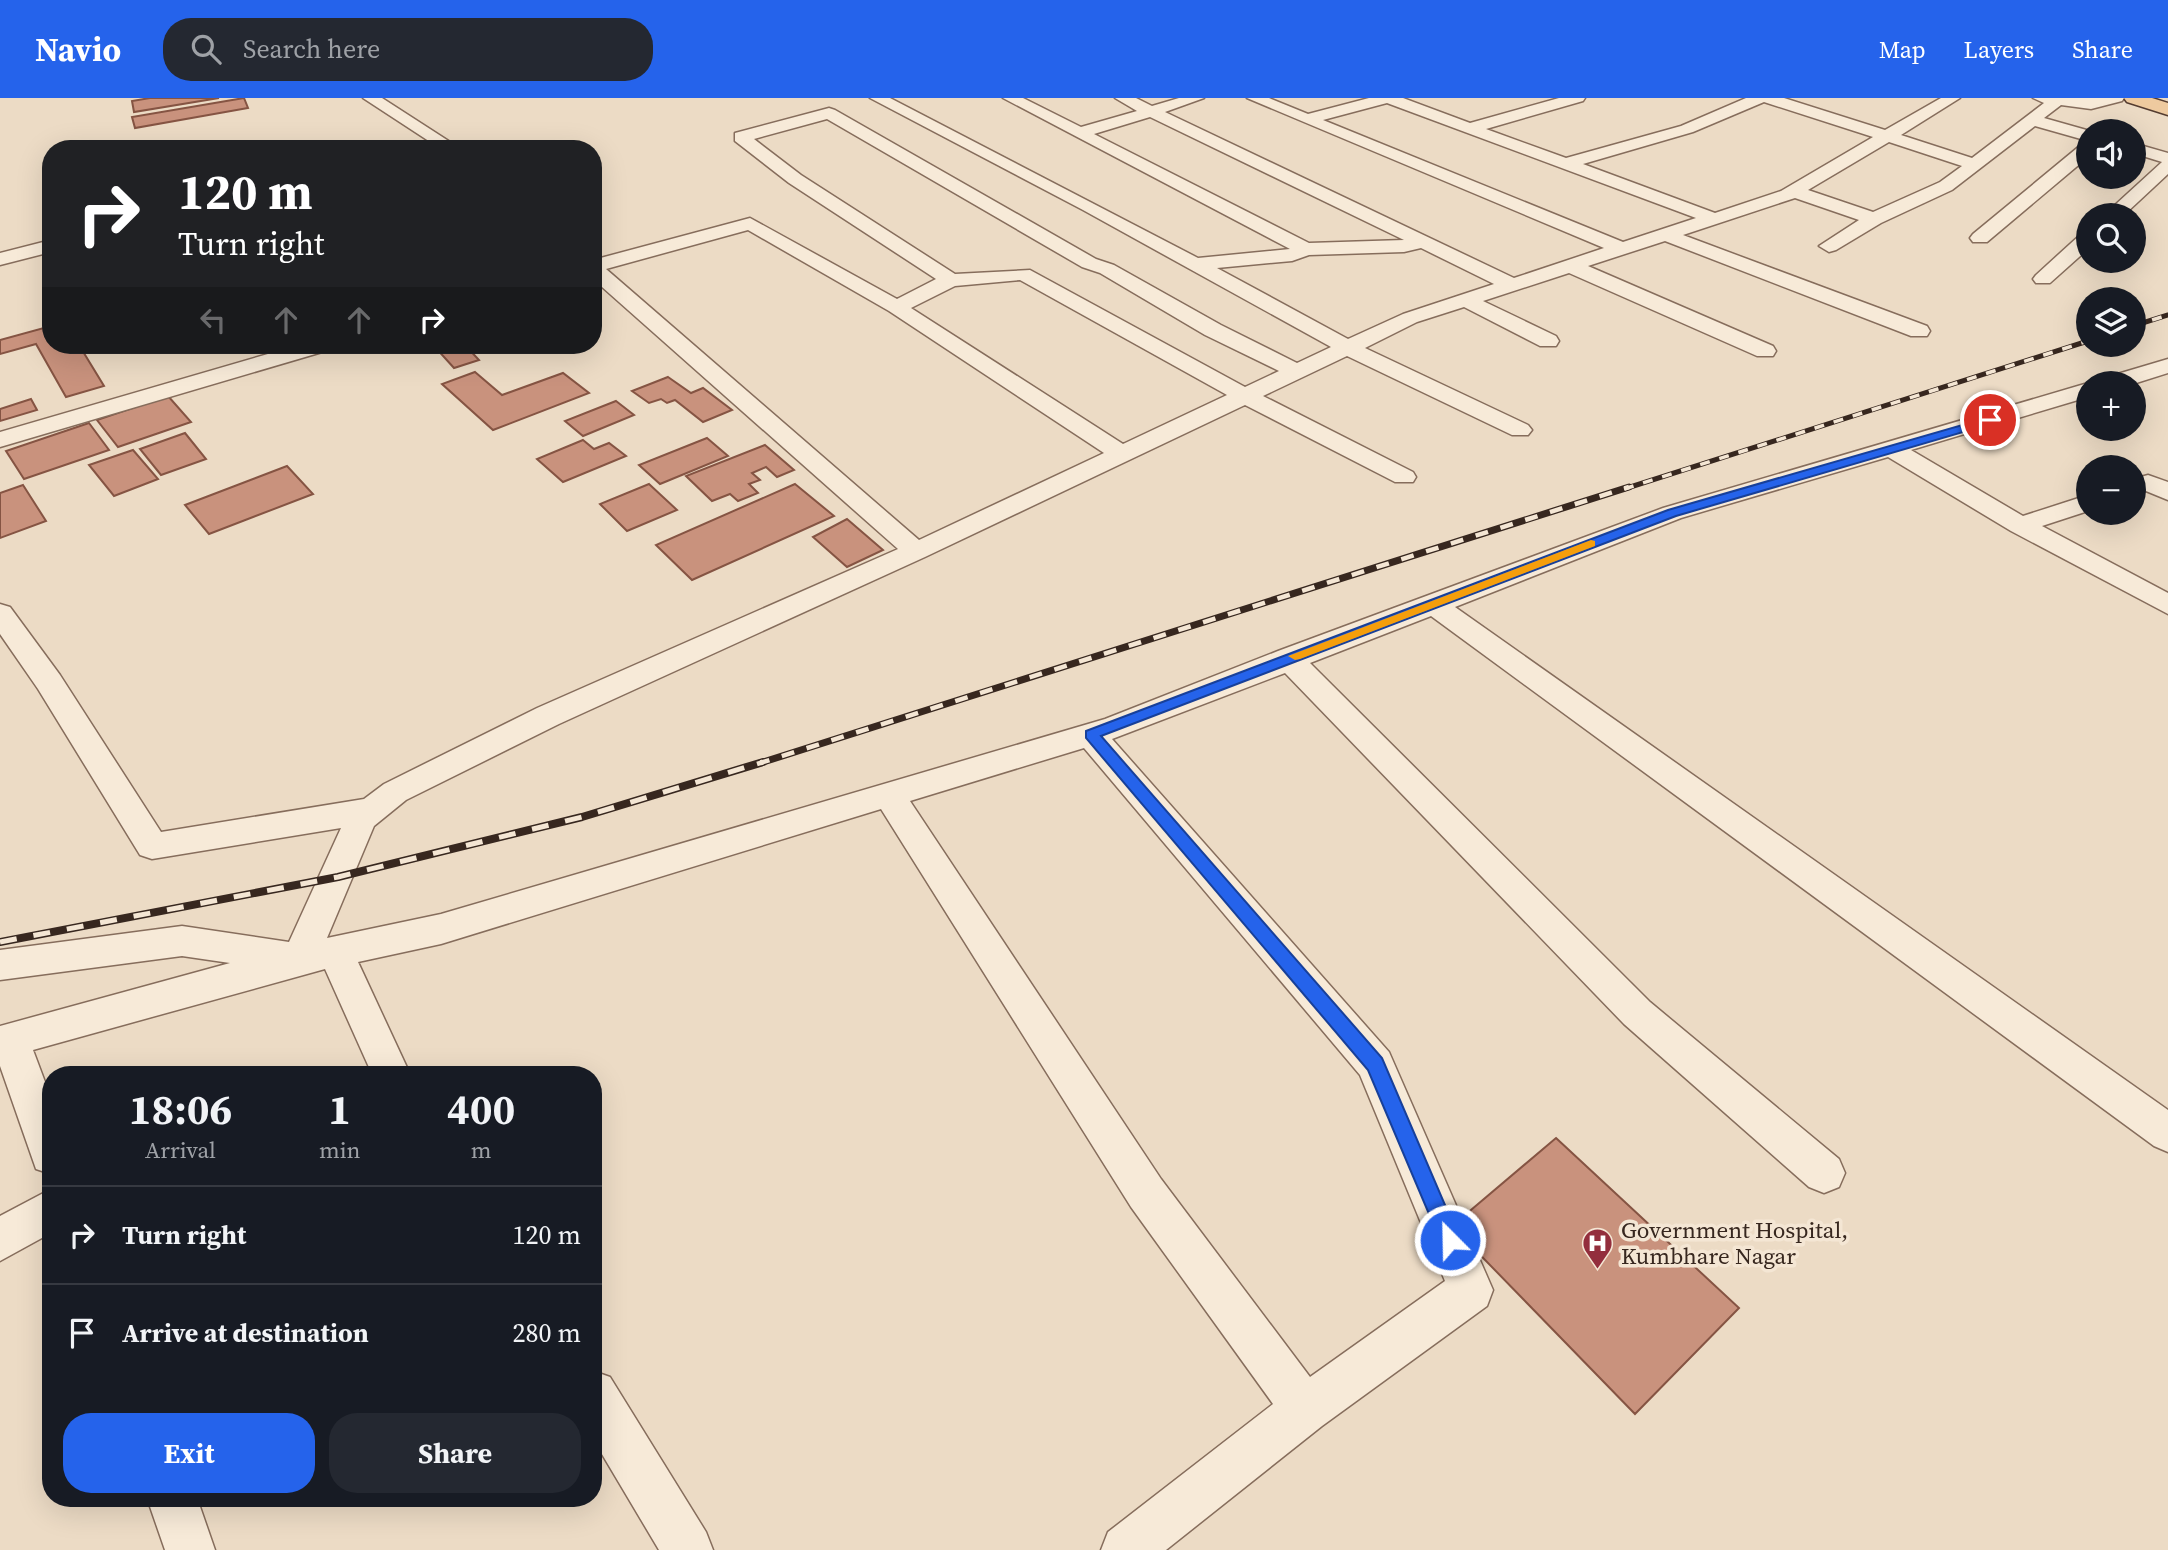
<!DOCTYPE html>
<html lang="en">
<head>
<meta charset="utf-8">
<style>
  :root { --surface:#171b24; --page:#242831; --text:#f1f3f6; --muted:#9ea1a6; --line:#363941; --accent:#2563eb }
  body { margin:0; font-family:"Source Serif 4",serif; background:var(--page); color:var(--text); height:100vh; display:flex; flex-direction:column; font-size:26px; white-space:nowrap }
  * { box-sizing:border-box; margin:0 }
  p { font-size:23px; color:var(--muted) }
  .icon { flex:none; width:38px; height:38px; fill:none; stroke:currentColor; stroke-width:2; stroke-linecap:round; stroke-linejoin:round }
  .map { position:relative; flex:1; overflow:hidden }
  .side { position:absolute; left:42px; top:968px; width:560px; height:441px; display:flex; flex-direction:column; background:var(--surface); border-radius:28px; box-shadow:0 7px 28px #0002 }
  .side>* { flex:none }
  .top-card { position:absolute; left:42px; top:42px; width:560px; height:214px; border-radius:28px; box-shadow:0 7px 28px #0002; background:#202124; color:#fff; overflow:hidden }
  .fabs { position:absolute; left:2076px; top:21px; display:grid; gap:14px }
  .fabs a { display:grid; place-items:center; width:70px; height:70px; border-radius:50%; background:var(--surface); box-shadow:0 7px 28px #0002; font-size:35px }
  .pin { position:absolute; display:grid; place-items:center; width:60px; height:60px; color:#fff; margin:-30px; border:4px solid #fff; border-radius:50%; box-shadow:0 2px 7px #0007 }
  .me { position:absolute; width:77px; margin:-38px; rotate:337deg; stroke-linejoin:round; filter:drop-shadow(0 0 5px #0008) }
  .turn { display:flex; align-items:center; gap:24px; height:147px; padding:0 21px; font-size:32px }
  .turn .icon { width:91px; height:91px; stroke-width:2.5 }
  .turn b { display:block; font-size:49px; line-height:60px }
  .lanes { display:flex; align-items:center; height:66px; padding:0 21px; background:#0003; justify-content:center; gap:35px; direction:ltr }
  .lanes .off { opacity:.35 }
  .eta { display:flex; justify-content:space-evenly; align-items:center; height:119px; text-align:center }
  .eta b { font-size:42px; font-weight:700; line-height:49px }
  .cta { display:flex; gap:14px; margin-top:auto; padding:14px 21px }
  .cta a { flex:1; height:80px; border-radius:28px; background:var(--accent); color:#fff; font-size:28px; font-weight:700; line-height:80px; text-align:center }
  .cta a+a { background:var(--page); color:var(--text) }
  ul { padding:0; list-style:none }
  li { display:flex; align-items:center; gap:21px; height:98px; padding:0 21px; border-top:2px solid var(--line) }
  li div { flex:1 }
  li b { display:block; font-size:26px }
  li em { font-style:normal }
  header { display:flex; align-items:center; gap:42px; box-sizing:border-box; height:98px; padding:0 35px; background:var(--accent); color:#fff }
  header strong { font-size:33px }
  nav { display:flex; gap:38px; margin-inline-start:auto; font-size:24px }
  .search { width:490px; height:63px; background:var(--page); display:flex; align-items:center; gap:18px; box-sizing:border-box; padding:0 24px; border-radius:28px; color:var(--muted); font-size:26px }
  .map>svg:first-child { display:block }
  .building { fill:#c9927d; stroke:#855443; stroke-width:2 }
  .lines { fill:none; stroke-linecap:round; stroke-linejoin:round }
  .minor-casing { stroke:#866d5c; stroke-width:3 }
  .major-casing { stroke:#543c30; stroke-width:3 }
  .minor { fill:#f7ead8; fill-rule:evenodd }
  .major { fill:#eeca9f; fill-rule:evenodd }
  .rail-far2-casing { stroke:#37271f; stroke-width:5 }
  .rail-far1-casing { stroke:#37271f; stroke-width:7 }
  .rail-casing { stroke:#37271f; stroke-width:8 }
  .rail-far2 { stroke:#f4e6d4; stroke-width:3.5; stroke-dasharray:10; stroke-linecap:butt }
  .rail-far1 { stroke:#f4e6d4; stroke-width:4.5; stroke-dasharray:13; stroke-linecap:butt }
  .rail { stroke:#f4e6d4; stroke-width:5; stroke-dasharray:17; stroke-linecap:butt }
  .route { fill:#2563eb; stroke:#184099; stroke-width:2 }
  .slow { fill:#f59e0b }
  .labels { text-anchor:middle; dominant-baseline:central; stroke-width:7; stroke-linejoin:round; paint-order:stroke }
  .near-poi-label { font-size:23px; fill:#37271f; stroke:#f4e6d4; text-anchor:start }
</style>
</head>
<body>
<header>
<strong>Navio</strong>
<div class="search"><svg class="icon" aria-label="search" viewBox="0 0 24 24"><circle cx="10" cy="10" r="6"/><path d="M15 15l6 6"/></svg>Search here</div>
<nav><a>Map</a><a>Layers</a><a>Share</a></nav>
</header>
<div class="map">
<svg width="2168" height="1452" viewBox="0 0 2168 1452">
  <rect width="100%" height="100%" fill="#ecdbc5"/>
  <!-- building -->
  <path class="building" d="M 150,0 L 219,0 L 134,14 L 132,3 Z
    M 244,0 L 248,10 L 135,30 L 132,19 Z
    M 51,228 L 51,247 L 79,247 L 104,288 L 66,299 L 36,246 L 0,256 L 0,242 Z
    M 465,247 L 479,262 L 454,270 L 434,248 Z
    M 475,274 L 502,297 L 563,275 L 589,295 L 493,332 L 442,286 Z
    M 668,279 L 691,295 L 703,290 L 732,312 L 703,324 L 675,302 L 667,305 L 661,301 L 649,305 L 632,293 Z
    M 168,298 L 191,324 L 118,349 L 97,322 Z
    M 31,301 L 37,312 L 0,323 L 0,311 Z
    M 616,303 L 634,317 L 583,338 L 565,323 Z
    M 89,325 L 109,352 L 24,381 L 6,353 Z
    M 185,335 L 206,361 L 161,377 L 140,351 Z
    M 707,340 L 728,358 L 660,386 L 639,367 Z
    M 583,342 L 594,351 L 609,345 L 626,358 L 563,384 L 537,361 Z
    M 765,347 L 794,372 L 777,379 L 766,369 L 752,375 L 760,382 L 749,386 L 758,395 L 738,403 L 730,396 L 712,403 L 686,378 Z
    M 133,352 L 158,381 L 114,398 L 89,367 Z
    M 287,368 L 313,396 L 209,436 L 185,407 Z
    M 649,386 L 677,412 L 627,433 L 600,406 Z
    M 795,386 L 834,418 L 692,482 L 656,447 Z
    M 23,387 L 46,423 L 0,440 L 0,395 Z
    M 847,421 L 883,452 L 847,469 L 813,439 Z
    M 1556,1040 L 1739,1210 L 1635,1316 L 1452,1128 Z"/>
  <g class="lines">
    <defs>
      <path id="minor" d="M 363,0 L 382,0 L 461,51 L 441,51 Z
        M 870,0 L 890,0 L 1198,160 L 1290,151 L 1003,0 L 1023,0 L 1081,29 L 1137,13 L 1115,0 L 1136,0 L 1152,8 L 1179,0 L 1204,0 L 1165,14 L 1514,180 L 1604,150 L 1247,0 L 1269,0 L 1308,16 L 1369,0 L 1403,0 L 1470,25 L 1559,0 L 1585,0 L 1583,3 L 1486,31 L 1566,60 L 1681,28 L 1746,0 L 1784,0 L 1885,32 L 1941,0 L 1960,0 L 1901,37 L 1972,60 L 2044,5 L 2033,0 L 2124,0 L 2122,3 L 2091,11 L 2061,7 L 2044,20 L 2090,33 L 2088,43 L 2035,28 L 1952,92 L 1881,125 L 1836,152 L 1829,154 L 1819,148 L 1859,122 L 1795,100 L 1683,137 L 1927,228 L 1930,233 L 1927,238 L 1911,238 L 1665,143 L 1588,168 L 1773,248 L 1776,253 L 1773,258 L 1757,258 L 1569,175 L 1483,203 L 1556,238 L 1559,243 L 1556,248 L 1540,248 L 1464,209 L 1417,224 L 1365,250 L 1528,327 L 1532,332 L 1528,337 L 1512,337 L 1347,258 L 1263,298 L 1413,374 L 1416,379 L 1413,384 L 1395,384 L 1245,307 L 925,459 L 559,626 L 406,702 L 374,728 L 327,840 L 441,816 L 1105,621 L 1278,553 L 1663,410 L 2088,285 L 2088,299 L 1911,352 L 2023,418 L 2088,397 L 2088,413 L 2042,428 L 2168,495 L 2168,516 L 2011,433 L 1888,359 L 1681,420 L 1455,509 L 2168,1012 L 2168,1054 L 2154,1048 L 1431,518 L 1310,565 L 1650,904 L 1839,1061 L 1845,1075 L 1839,1089 L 1824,1095 L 1809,1089 L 1624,926 L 1285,575 L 1112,641 L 1389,954 L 1493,1192 L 1487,1208 L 1322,1328 L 1166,1452 L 1101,1452 L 1108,1434 L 1273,1306 L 1131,1109 L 881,711 L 441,846 L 358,864 L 410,976 L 372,976 L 325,871 L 33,952 L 51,1000 L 51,1076 L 36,1071 L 0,968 L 0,928 L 230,865 L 182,858 L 0,882 L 0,852 L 182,828 L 289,844 L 341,730 L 152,761 L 140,757 L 38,591 L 0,536 L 0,506 L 10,509 L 60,577 L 161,734 L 364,701 L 384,686 L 537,610 L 898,451 L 593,181 L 593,162 L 750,120 L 897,201 L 936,181 L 789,85 L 735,43 L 735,35 L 829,10 L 835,12 L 1096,161 L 1114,167 L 1221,227 L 1297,265 L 1331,249 L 1083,112 ZM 1764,4 L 1873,39 L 1781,93 L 1715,115 L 1583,66 L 1693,34 ZM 1387,5 L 1696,120 L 1623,144 L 1323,22 ZM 1150,19 L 1404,142 L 1309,145 L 1094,36 ZM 827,21 L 1082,169 L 1100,175 L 1205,237 L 1279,273 L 1245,289 L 1030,172 L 955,176 L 801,77 L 754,41 ZM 1889,44 L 1962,68 L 1940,84 L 1873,114 L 1808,92 ZM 748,132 L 889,213 L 1104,355 L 919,442 L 606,171 ZM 1421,150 L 1494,186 L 1403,216 L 1348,241 L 1217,170 L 1292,163 L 1309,157 L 1404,154 ZM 1020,182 L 1227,297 L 1123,346 L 911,210 L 955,188 ZM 1084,650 L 1360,977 L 1445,1183 L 1310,1279 L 1161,1081 L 910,703 Z
        M 2088,45 L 2088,59 L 1987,144 L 1973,144 L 1970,140 L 1973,136 L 2082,46 Z
        M 2133,45 L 2168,55 L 2168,76 L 2124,117 L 2104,117 L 2162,64 L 2133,55 Z
        M 2088,134 L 2088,151 L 2050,185 L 2036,185 L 2033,181 L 2036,177 L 2081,136 Z
        M 51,142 L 51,154 L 0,167 L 0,155 Z
        M 299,247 L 332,247 L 329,252 L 0,349 L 0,334 Z
        M 2168,261 L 2168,275 L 2133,286 L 2101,285 L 2104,280 Z
        M 2148,377 L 2168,384 L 2168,402 L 2146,393 L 2133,396 L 2133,381 Z
        M 51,1091 L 51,1135 L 0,1163 L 0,1118 Z
        M 593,1273 L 610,1279 L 706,1434 L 713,1452 L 659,1452 L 593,1341 Z
        M 147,1400 L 197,1400 L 215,1452 L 165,1452 Z"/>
      <path id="major" d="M 2124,0 L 2152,0 L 2168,5 L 2168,17 L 2127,4 Z"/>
    </defs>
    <!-- minor casing -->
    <use href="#minor" class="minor-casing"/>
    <!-- major casing -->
    <use href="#major" class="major-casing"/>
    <!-- minor -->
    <use href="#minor" class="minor"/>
    <!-- major -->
    <use href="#major" class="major"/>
    <defs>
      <path id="rail-far2" d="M 2133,228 L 2168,217
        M 1624,391 L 2088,243"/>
      <path id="rail-far1" d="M 757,666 L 1629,389"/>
      <path id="rail" d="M 0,844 L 338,779 L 582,719 L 763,664"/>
    </defs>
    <!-- rail-far2 casing -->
    <use href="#rail-far2" class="rail-far2-casing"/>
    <!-- rail-far1 casing -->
    <use href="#rail-far1" class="rail-far1-casing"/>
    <!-- rail casing -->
    <use href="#rail" class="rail-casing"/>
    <!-- rail-far2 -->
    <use href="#rail-far2" class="rail-far2"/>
    <!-- rail-far1 -->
    <use href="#rail-far1" class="rail-far1"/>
    <!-- rail -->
    <use href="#rail" class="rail"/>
  </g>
  <!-- route -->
  <path class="route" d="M 1990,319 L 1996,322 L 1994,325 L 1676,418 L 1101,638 L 1382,960 L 1460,1142 L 1457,1149 L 1450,1152 L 1443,1149 L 1368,972 L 1086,640 L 1086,633 L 1668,412 Z"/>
  <!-- slow -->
  <path class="slow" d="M 1591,442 L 1595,443 L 1595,448 L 1300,561 L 1295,562 L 1288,558 Z"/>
  <!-- icons -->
  <defs>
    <symbol id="hospital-pin" viewBox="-11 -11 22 30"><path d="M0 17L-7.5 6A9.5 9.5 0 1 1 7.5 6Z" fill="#932e3d" stroke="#f4e6d4"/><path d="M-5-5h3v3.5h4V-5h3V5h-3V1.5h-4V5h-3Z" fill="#fff"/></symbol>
  </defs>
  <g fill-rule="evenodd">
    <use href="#hospital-pin" x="1580" y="1128" width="35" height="47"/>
  </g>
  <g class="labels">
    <!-- near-poi labels -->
    <g class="near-poi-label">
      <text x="1621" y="1132">Government Hospital,<tspan x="1621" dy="26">Kumbhare Nagar</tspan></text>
    </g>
  </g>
</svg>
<div class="fabs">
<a><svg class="icon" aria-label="sound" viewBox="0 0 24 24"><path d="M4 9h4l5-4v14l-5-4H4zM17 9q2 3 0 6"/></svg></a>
<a><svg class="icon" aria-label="search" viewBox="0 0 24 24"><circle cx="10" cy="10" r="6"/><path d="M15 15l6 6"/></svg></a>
<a><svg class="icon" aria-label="layers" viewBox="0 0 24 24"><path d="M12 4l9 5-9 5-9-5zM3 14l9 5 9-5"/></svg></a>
<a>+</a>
<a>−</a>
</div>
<div class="pin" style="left:1990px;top:322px;background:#d93025"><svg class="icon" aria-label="arrive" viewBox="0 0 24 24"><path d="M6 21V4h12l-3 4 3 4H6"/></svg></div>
<svg class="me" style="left:1450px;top:1142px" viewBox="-20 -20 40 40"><circle r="17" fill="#2563eb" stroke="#fff" stroke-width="3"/><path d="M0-11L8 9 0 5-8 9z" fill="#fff"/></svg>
<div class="top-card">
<div class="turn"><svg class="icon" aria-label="right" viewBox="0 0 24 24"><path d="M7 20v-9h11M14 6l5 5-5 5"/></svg><div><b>120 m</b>Turn right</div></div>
<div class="lanes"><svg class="icon off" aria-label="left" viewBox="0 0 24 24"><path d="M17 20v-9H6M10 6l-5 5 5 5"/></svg><svg class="icon off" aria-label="ahead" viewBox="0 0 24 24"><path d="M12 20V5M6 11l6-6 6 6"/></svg><svg class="icon off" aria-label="ahead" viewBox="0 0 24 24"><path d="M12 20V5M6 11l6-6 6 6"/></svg><svg class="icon" aria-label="right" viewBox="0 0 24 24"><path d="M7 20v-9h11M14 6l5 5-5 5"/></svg></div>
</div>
<section class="side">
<div class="eta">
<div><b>18:06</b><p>Arrival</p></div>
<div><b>1</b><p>min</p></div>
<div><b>400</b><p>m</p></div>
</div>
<ul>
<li><svg class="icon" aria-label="right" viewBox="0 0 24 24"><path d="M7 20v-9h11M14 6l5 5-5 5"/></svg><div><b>Turn right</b></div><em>120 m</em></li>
<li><svg class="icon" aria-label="arrive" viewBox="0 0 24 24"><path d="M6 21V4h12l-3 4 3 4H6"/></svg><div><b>Arrive at destination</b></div><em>280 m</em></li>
</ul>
<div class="cta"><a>Exit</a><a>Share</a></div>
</section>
</div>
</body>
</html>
